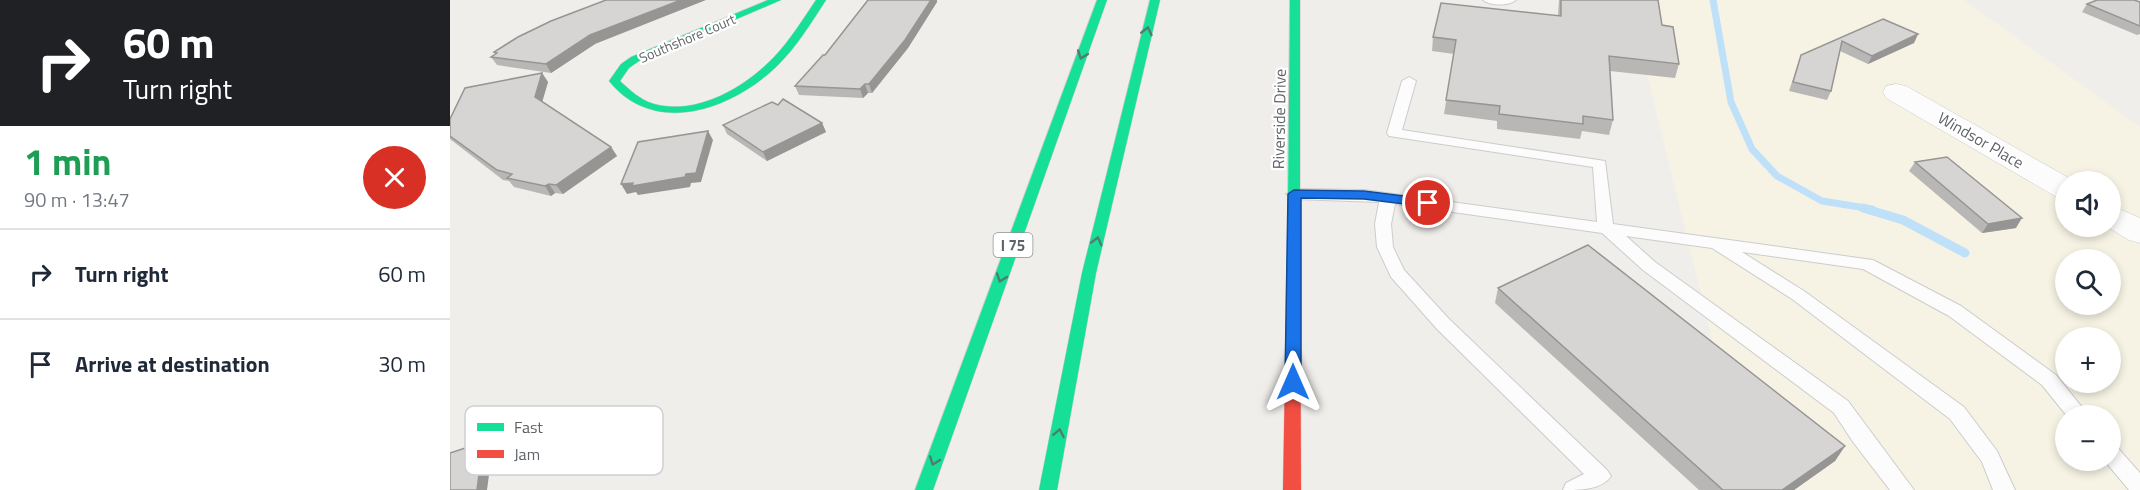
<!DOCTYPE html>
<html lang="en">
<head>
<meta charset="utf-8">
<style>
  :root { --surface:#fff; --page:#f6f6f7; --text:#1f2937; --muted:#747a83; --line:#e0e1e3 }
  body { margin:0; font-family:"Titillium Web",sans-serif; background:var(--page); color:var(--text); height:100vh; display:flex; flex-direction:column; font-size:22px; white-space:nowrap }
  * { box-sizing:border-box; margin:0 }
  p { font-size:20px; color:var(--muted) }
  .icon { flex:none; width:33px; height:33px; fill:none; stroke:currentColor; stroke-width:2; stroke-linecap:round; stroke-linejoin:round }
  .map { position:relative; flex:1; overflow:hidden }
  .sheet { display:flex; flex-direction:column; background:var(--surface); width:450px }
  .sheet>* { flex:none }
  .hud { background:#202124; color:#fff; overflow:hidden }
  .tools { position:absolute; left:1605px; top:171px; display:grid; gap:12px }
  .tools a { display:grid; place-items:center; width:66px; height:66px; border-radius:50%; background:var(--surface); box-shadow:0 3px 9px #0003; font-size:30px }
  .pin { position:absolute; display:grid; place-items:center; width:51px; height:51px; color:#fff; margin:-26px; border:3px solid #fff; border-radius:50%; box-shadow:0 2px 6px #0007 }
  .me { position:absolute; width:66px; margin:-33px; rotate:0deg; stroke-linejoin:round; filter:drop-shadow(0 0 4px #0008) }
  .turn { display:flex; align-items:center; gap:21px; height:126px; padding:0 24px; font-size:27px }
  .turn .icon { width:78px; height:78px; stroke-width:2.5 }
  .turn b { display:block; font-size:42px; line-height:51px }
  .round { display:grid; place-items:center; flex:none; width:63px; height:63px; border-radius:32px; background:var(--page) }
  .summary { display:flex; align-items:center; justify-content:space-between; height:102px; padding:0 24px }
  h1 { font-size:36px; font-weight:700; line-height:45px; color:#1e9e55 }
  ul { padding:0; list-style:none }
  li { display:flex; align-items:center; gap:18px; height:90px; padding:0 24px; border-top:2px solid var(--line) }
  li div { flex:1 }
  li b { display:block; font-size:22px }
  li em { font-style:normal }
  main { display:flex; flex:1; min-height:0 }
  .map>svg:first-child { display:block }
  .commercial { fill:#f7f3e4; fill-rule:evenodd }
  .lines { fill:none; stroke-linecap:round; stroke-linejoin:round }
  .stream-far1 { stroke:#bfe0f9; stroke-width:7 }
  .stream { stroke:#bfe0f9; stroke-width:9 }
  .lane-casing { stroke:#cbcccc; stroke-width:2 }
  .street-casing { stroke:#cbcccc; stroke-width:1 }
  .fast-casing { stroke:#cacacb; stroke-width:1 }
  .jam-casing { stroke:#cacacb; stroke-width:1 }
  .lane { fill:#fdfcfc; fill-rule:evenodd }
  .street { fill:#fdfcfc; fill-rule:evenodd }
  .fast { fill:#16e098; fill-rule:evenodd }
  .jam { fill:#f24e42; fill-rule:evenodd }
  .wall { fill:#b8b7b5 }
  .shaded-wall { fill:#969594 }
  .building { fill:#d6d5d3; stroke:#969594; stroke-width:1.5 }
  .oneway { stroke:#507c72 }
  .route { fill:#1a73e8; stroke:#114b97; stroke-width:1.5 }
  .labels { text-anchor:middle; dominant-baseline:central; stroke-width:4.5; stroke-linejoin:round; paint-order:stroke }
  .far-street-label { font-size:14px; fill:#5f6368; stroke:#fff }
  .shield { fill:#fff; stroke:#8f9295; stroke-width:1.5 }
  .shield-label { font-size:15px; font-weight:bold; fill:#5f6368 }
  .street-label { font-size:16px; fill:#5f6368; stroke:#fff }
  .key { fill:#fff; stroke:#cfd0d2; stroke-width:1.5 }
  .key-label { font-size:16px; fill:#5f6368 }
</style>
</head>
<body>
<main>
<section class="sheet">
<div class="hud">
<div class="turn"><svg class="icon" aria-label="right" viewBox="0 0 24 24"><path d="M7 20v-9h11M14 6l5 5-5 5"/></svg><div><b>60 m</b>Turn right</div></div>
</div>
<div class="summary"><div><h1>1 min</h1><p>90 m · 13:47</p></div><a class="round" style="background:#d93025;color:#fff"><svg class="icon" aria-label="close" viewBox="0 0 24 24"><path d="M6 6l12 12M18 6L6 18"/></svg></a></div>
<ul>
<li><svg class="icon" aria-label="right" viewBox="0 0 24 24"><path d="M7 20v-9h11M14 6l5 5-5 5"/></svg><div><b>Turn right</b></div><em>60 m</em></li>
<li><svg class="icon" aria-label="arrive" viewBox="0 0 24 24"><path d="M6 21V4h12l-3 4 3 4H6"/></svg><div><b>Arrive at destination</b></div><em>30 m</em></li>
</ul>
</section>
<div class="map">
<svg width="1690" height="490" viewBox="0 0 1690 490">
  <rect width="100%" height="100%" fill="#efeeea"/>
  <!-- commercial -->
  <path class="commercial" d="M 1179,0 L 1514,0 L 1690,127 L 1690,490 L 1299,490 ZM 1616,182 L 1660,182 L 1660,226 L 1616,226 ZM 1616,260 L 1660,260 L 1660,304 L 1616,304 ZM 1616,338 L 1660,338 L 1660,382 L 1616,382 ZM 1616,416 L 1660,416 L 1660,460 L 1616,460 Z"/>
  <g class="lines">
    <!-- stream-far1 -->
    <path class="stream-far1" d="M 1263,0 L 1281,102 L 1302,149 L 1327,176 L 1372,201 L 1422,209"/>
    <!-- stream -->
    <path class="stream" d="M 1413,208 L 1453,220 L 1515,253"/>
    <defs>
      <path id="lane" d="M 1033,0 L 1066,0 C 1059,6 1040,6 1033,0 Z
        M 959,77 L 966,81 L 952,130 L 1155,161 L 1163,224 L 1423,260 L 1511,306 L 1606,375 L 1639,416 L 1617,416 L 1592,385 L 1499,316 L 1413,269 L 1292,252 L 1354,291 L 1514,407 L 1547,451 L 1565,490 L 1543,490 L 1532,462 L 1500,419 L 1342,299 L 1262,248 L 1176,236 L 1205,262 L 1398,401 L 1464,490 L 1440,490 L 1403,442 L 1384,413 L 1193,270 L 1152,233 L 945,204 L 941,224 L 943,247 L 954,270 L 999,319 L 1157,470 L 1161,476 C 1152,490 1130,490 1113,490 L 1116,483 L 1134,474 L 987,329 L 941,277 L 927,247 L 925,224 L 929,202 L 844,199 L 836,194 L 844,189 L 914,190 L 1147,222 L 1143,167 L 939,136 L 937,133 L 952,81 Z
        M 1660,445 L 1667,447 L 1690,473 L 1690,490 L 1679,490 L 1654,460 L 1660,460 Z"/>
      <path id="street" d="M 1446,84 L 1456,86 L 1626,182 L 1616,182 L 1616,198 L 1605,196 L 1436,98 L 1433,92 L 1436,86 Z
        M 1660,205 L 1690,218 L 1690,243 L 1679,240 L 1656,226 L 1660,226 Z"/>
      <path id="fast" d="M 318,0 L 331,0 L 189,61 L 179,68 L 170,81 C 180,90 190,100 204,104 C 247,116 296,87 325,56 C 341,39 353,19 366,0 L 376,0 C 361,23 346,48 326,67 C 281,110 204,137 159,81 L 171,64 L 181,57 Z
        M 647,0 L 657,0 L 483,490 L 465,490 Z
        M 700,0 L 710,0 L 646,273 L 607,490 L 589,490 L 632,273 Z
        M 840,0 L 850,0 L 850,197 L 844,201 L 838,197 Z"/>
      <path id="jam" d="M 844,193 L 850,197 L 851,490 L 833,490 L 838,197 Z"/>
    </defs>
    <!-- lane casing -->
    <use href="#lane" class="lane-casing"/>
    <!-- street casing -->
    <use href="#street" class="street-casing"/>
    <!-- fast casing -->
    <use href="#fast" class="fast-casing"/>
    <!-- jam casing -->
    <use href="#jam" class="jam-casing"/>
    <!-- lane -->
    <use href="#lane" class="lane"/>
    <!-- street -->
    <use href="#street" class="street"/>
    <!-- fast -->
    <use href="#fast" class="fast"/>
    <!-- jam -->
    <use href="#jam" class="jam"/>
  </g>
  <!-- wall -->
  <path class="wall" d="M 418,0 L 487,0 L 487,2 L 458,48 L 422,93 L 418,93 L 413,98 L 349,95 L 345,86 L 375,55 Z
    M 1109,0 L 1208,0 L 1212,25 L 1229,64 L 1225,78 L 1160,71 L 1163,120 L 1159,135 L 1132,131 L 1130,139 L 1047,129 L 1047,121 L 994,114 L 1004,54 L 982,51 L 983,37 L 1108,15 Z
    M 1690,2 L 1690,34 L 1687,35 L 1632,12 L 1637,4 Z
    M 1433,19 L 1468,34 L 1464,43 L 1418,64 L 1390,51 L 1381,91 L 1377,100 L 1339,91 L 1351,55 Z
    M 145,44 L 101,73 L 47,65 L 41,57 L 45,54 L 44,52 Z
    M 92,73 L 98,82 L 92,102 L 161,147 L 167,156 L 113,194 L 105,193 L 101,196 L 64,187 L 59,181 L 53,180 L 0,139 L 0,119 Z
    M 328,105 L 372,123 L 376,132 L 317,161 L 277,134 L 273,125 Z
    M 1465,162 L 1566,228 L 1532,233 L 1459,171 Z
    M 1048,288 L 1395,446 L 1385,461 L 1344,490 L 1249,490 L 1045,303 Z"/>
  <!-- shaded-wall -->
  <path class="shaded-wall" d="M 231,0 L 256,0 L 145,44 L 101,73 L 96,64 L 140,35 Z
    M 481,0 L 487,0 L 487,2 L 458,48 L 422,93 L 419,84 Z
    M 1468,34 L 1464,43 L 1418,64 L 1422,56 Z
    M 92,73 L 98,82 L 91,106 L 85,97 Z
    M 415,84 L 418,93 L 413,98 L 410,89 Z
    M 372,123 L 376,132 L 317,161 L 313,152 Z
    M 258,131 L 263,140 L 251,182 L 241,183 L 240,187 L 188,195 L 186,192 L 177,194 L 171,184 Z
    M 161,147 L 167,156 L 113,194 L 106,185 Z
    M 99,184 L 105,193 L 101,196 L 95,186 Z
    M 1572,218 L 1566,228 L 1532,233 L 1538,224 Z
    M 33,442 L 42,452 L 37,490 L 27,490 Z
    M 1395,446 L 1385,461 L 1344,490 L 1332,490 Z"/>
  <!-- building -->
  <path class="building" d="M 156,0 L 231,0 L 140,35 L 96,64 L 41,57 L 47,53 L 44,52 L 68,37 L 101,21 Z
    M 418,0 L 481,0 L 455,40 L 419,84 L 415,84 L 410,89 L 345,86 L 373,55 L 375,55 Z
    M 1111,0 L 1208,0 L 1212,25 L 1223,27 L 1229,64 L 1159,56 L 1163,120 L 1133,116 L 1133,124 L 1049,114 L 1050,106 L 996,100 L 1006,40 L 983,37 L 991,3 L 1111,16 Z
    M 1647,0 L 1684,0 L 1690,2 L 1690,26 L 1637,4 Z
    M 1433,19 L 1468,34 L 1422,56 L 1392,41 L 1381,91 L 1343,82 L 1351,55 Z
    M 92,73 L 85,97 L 161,147 L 106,185 L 99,184 L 95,186 L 57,178 L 62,174 L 47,170 L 0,136 L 0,119 L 15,88 Z
    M 333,99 L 372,123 L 313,152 L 273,125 L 322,102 L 328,105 Z
    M 258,131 L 246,173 L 236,174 L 235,177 L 182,186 L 183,183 L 171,184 L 188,142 Z
    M 1497,157 L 1572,218 L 1538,224 L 1465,162 Z
    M 1138,245 L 1395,446 L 1332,490 L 1273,490 L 1048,288 Z
    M 33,442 L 27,490 L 0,490 L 0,453 Z"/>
  <!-- one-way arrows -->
  <defs><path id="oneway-chevron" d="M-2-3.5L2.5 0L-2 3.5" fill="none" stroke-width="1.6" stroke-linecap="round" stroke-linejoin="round" transform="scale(1.5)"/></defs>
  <g class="oneway">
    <use href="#oneway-chevron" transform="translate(697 31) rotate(-77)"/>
    <use href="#oneway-chevron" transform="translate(632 55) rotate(110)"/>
    <use href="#oneway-chevron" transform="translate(647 241) rotate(-76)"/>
    <use href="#oneway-chevron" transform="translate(551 278) rotate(110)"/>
    <use href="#oneway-chevron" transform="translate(609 433) rotate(-79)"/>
    <use href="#oneway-chevron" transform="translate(484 461) rotate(110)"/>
  </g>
  <!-- route -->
  <path class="route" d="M 844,190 L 914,191 L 978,199 L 984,203 L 978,207 L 914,199 L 851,198 L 851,382 L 848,386 L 843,388 L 837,386 L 835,382 L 838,194 Z"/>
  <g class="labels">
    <!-- far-street labels -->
    <g class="far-street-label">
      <text transform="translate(237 38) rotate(-23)">Southshore Court</text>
    </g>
    <!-- shield labels -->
    <rect class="shield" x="543.5" y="233" width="39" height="24" rx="4.5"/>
    <g class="shield-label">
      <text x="563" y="245">I 75</text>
    </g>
    <!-- street labels -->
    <g class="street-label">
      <text transform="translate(829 119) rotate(-89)">Riverside Drive</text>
      <text transform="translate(1531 140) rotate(30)">Windsor Place</text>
    </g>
  </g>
  <!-- legend -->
  <rect x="15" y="406" width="198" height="69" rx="9" class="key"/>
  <rect x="27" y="423" width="27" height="8" fill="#16e098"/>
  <rect x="27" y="450" width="27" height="8" fill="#f24e42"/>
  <g class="key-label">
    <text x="64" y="433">Fast</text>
    <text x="64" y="460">Jam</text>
  </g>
</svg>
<div class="tools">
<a><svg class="icon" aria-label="sound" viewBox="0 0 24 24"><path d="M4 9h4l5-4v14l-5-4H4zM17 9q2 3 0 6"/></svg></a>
<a><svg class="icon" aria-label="search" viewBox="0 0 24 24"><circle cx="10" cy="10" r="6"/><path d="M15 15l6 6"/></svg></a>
<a>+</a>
<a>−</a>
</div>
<div class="pin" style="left:978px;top:203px;background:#d93025"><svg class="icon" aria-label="arrive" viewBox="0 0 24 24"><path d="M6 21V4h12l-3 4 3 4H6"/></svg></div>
<svg class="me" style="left:843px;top:382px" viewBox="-20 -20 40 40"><path d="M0-17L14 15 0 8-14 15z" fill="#1a73e8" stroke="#fff" stroke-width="4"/></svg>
</div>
</main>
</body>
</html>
